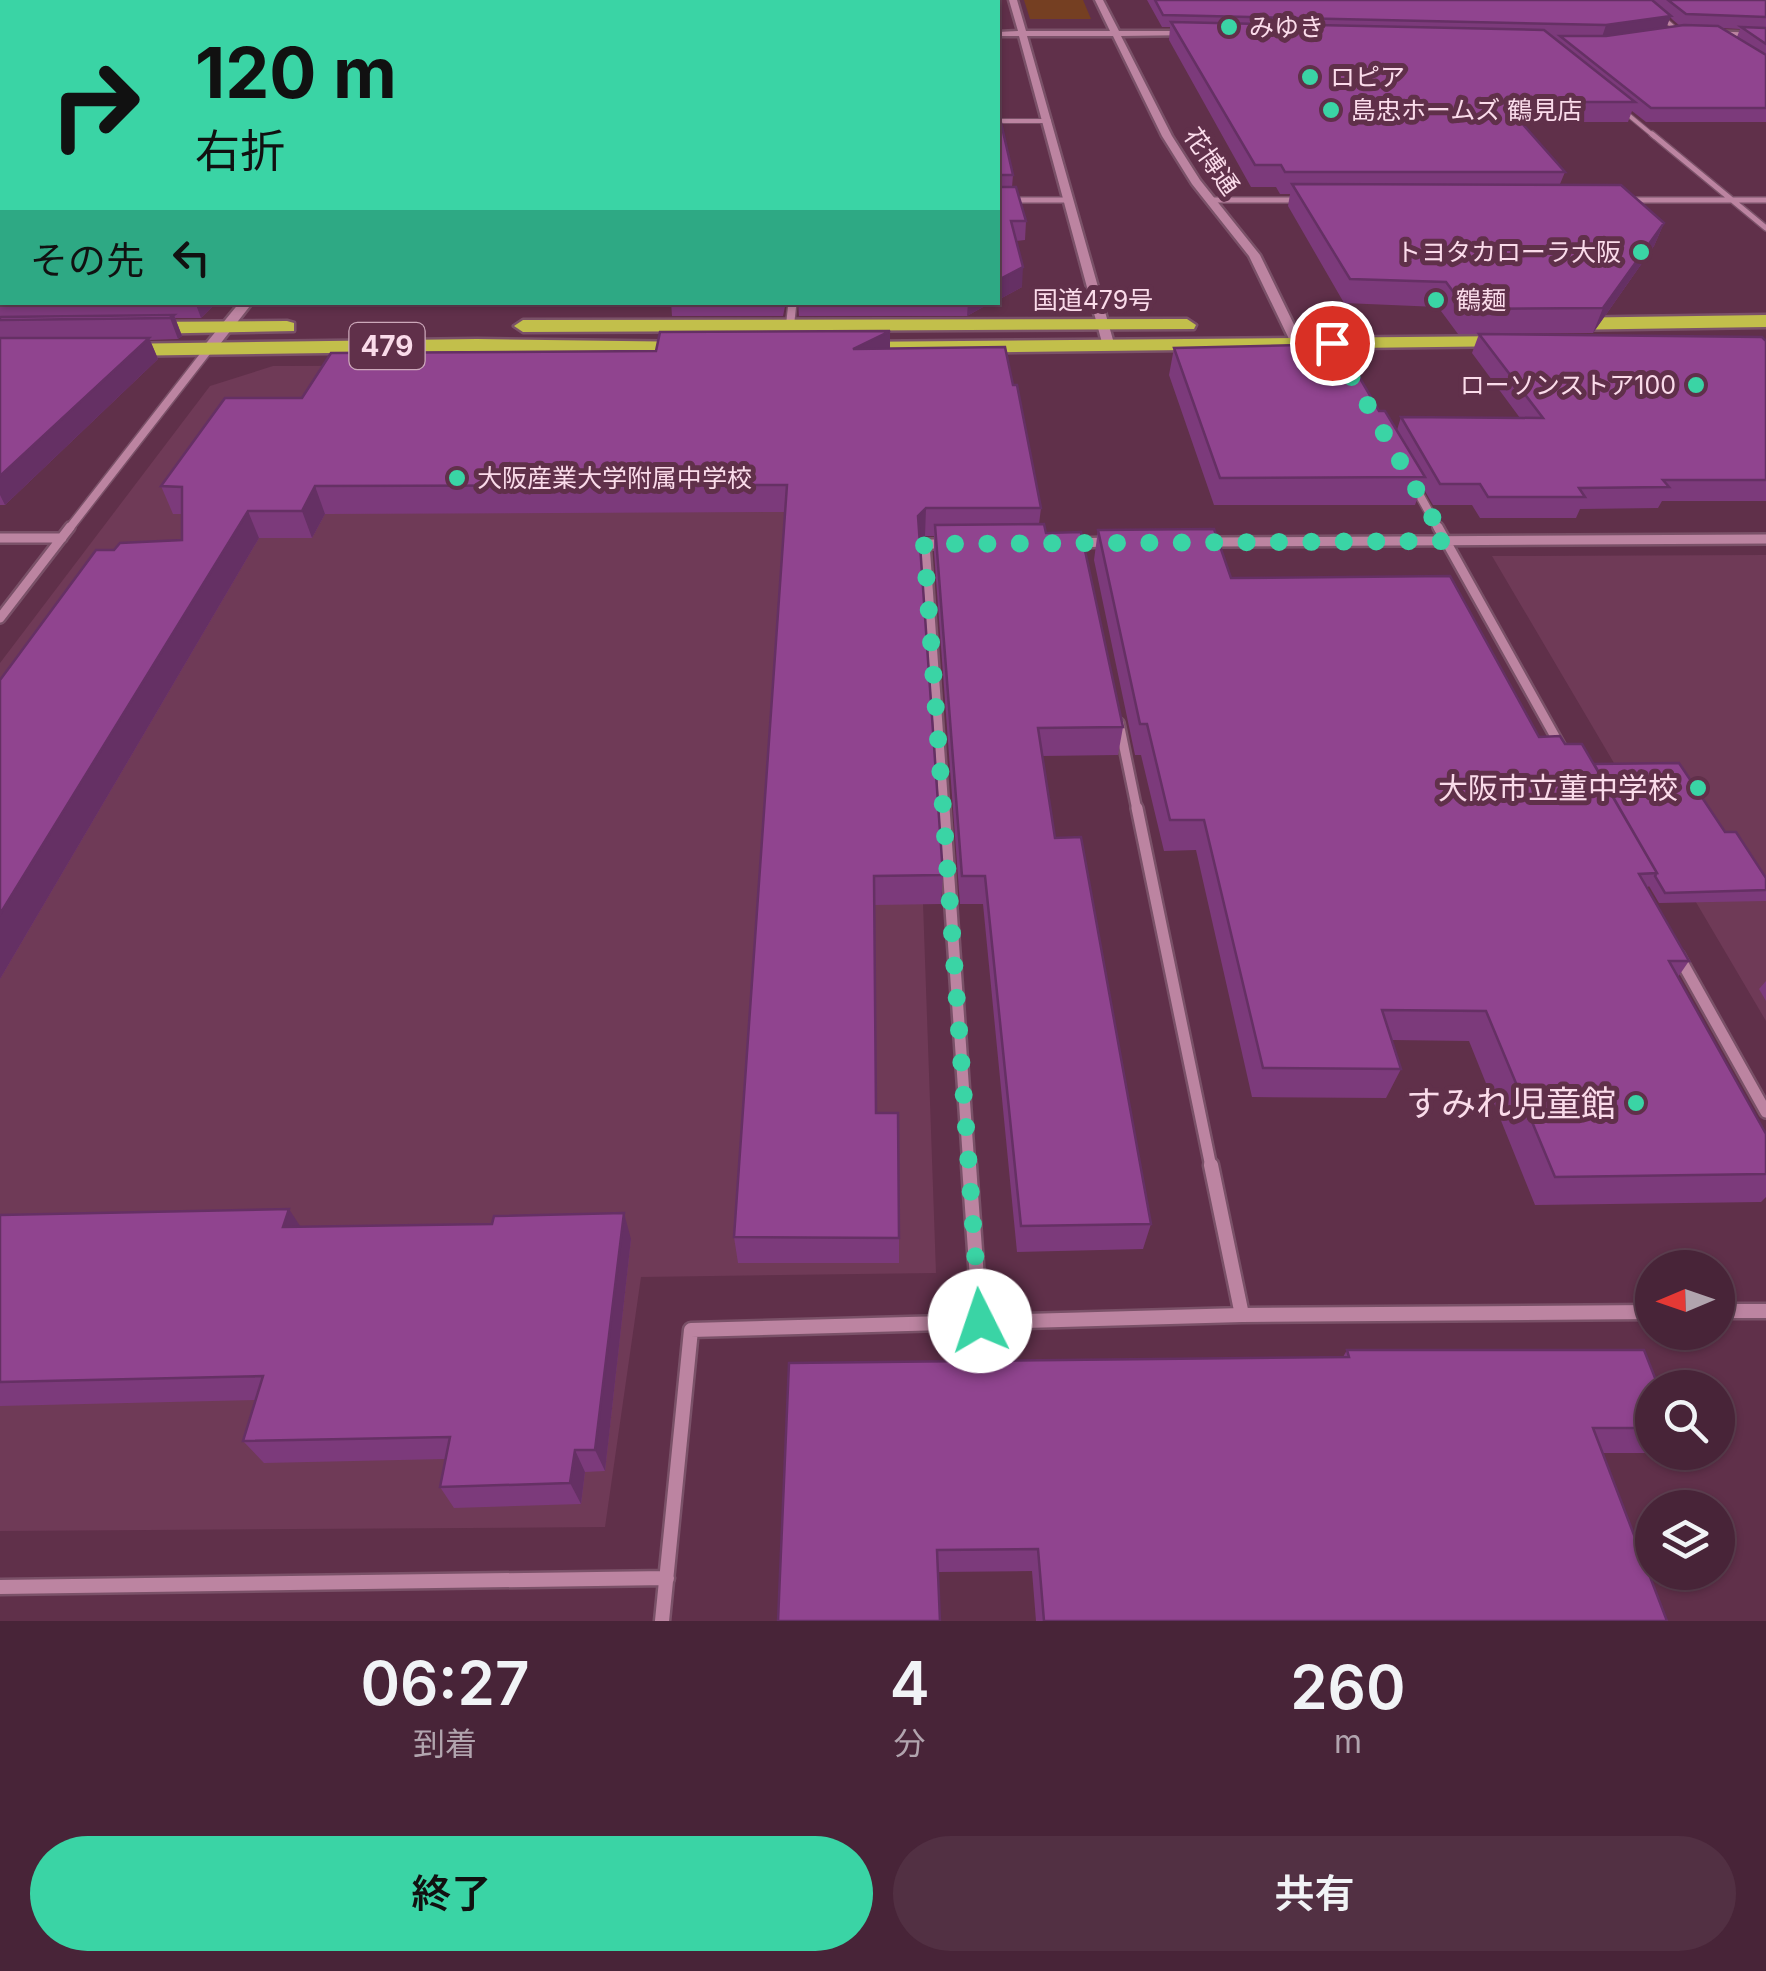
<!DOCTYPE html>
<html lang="ja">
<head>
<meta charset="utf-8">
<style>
  :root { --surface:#482438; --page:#523043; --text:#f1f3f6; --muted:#b1a4ae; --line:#604153; --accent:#3ad4a5 }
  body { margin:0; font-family:Inter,"Noto Sans JP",sans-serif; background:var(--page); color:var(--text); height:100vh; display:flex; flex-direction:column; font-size:38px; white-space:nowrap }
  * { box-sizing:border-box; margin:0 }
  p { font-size:32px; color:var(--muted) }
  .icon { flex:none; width:55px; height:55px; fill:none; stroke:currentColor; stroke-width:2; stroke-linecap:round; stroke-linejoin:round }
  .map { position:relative; height:1621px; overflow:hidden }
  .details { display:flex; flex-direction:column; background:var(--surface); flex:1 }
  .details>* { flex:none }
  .guide { position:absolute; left:0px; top:0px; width:1000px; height:305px; box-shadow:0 2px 8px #0004,0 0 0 2px var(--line); background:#3ad4a5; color:#111; overflow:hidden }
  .needle { width:65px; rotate:268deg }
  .fabs { position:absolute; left:1635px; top:1250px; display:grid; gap:20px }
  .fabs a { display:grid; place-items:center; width:100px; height:100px; border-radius:50%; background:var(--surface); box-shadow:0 2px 8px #0004,0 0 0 2px var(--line); font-size:50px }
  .pin { position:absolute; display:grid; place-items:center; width:85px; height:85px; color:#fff; margin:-42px; border:5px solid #fff; border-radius:50%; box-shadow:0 2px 10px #0007 }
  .me { position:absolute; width:110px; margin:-55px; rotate:356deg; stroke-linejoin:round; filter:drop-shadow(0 0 8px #0008) }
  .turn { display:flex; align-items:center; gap:35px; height:210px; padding:0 30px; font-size:45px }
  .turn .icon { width:130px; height:130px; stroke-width:2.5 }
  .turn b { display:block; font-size:70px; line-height:85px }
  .then { display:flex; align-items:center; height:95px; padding:0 30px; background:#0003; gap:20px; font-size:38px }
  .eta { display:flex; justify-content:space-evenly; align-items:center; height:170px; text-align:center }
  .eta b { font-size:60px; font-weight:600; line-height:70px }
  .primary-button { display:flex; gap:20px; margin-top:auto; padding:20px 30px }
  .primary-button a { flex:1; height:115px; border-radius:60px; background:var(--accent); color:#111; font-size:40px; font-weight:600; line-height:115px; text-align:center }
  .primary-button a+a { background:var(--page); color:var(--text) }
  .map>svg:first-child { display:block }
  .built { fill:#6f3a57 }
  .green { fill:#753f22 }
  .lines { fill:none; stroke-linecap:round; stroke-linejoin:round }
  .street-far5-casing { stroke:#7a5168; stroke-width:6 }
  .street-far4-casing { stroke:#7a5168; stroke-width:8 }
  .street-far3-casing { stroke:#7a5168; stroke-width:11 }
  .street-far2-casing { stroke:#7a5168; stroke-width:14 }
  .street-far1-casing { stroke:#7a5168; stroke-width:16 }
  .street-casing { stroke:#7a5168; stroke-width:19 }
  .secondary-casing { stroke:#7a5168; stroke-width:5 }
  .highway-casing { stroke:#7a5168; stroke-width:5 }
  .street-far5 { stroke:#bc84a1; stroke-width:4 }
  .street-far4 { stroke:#bc84a1; stroke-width:5 }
  .street-far3 { stroke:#bc84a1; stroke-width:8 }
  .street-far2 { stroke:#bc84a1; stroke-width:9 }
  .street-far1 { stroke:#bc84a1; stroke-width:11 }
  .street { stroke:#bc84a1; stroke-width:14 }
  .secondary { fill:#bc84a1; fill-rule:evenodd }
  .highway { fill:#c2bf4b; fill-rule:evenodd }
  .wall { fill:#7c3a7b; fill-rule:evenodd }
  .shaded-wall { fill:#653064 }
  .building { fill:#90448f; stroke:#653064; stroke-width:2.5 }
  .route { stroke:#3ad4a5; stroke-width:18; stroke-dasharray:0 32.4 }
  .poi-dot { fill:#3ad4a5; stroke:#60304a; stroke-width:4 }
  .labels { text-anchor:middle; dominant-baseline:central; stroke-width:10; stroke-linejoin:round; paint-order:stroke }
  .far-poi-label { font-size:25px; fill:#fadbea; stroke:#60304a; text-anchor:start }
  .far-street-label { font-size:25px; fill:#fadbea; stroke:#60304a }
  .shield { fill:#60304a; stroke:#cca8ba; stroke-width:2.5 }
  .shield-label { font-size:28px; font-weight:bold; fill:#fadbea }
  .poi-label { font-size:30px; fill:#fadbea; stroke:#60304a; text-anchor:end }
  .near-poi-label { font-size:35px; fill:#fadbea; stroke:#60304a; text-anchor:end }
</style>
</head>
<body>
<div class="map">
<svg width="1766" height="1621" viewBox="0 0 1766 1621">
  <rect width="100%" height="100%" fill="#60304a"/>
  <!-- built -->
  <path class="built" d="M 898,365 L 910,533 L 936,1273 L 641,1277 L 605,1527 L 0,1531 L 0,663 L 210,386 L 273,366 Z
    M 1766,555 L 1766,1021 L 1492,556 Z"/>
  <!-- green -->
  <path class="green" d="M 1024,0 L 1083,0 L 1091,19 L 1030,19 Z"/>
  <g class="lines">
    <defs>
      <path id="street-far5" d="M 1642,0 L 1679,32
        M 1620,108 L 1655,137
        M 998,121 L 1049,121"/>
      <path id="street-far4" d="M 1652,134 L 1766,228
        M 998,200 L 1070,200
        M 1210,200 L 1300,200
        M 1627,200 L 1766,200
        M 791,310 L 792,302"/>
      <path id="street-far3" d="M 790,325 L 792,307
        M 1322,325 L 1335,349
        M 1414,485 L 1439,530
        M 68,530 L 208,350"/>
      <path id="street-far2" d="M 1438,527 L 1562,749
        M 0,538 L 62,538
        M 1207,542 L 1766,539
        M 1072,543 L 1110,542
        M 0,618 L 70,527
        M 1119,723 L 1137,810
        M 944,810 L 925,544 L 945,544"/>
      <path id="street-far1" d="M 944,808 L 969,1167
        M 1137,808 L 1211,1167
        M 1678,955 L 1766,1112"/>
      <path id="street" d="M 969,1165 L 980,1321
        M 1211,1165 L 1242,1315
        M 1718,1311 L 1766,1311
        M 0,1587 L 667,1578
        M 662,1621 L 691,1330 L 1242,1315 L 1652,1312"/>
      <path id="secondary" d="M 1009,0 L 1017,0 L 1026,31 L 1110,31 L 1095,0 L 1103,0 L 1119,31 L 1198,31 L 1195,35 L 1121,36 L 1172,136 L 1200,180 L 1260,255 L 1303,343 L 1302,346 L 1291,343 L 1249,256 L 1192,184 L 1162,136 L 1113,36 L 1027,36 L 1115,347 L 1104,350 L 1019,36 L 998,36 L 998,32 L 1018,31 Z
        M 1701,31 L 1766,33 L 1766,37 L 1704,35 Z
        M 240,302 L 253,302 L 213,353 L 203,353 L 203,347 Z"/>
      <path id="highway" d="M 1766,315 L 1766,327 L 1558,330 L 1549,324 L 1558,318 Z
        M 1187,319 L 1196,325 L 1194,329 L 523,332 L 514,326 L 523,320 Z
        M 287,321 L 294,323 L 294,331 L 138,334 L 129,328 L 138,322 Z
        M 1513,336 L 1523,342 L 1520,346 L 849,354 L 839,348 L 849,342 Z
        M 477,339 L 698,342 L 708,348 L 698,354 L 477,351 L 114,356 L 104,350 L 114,344 Z"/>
    </defs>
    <!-- street-far5 casing -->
    <use href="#street-far5" class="street-far5-casing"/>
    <!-- street-far4 casing -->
    <use href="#street-far4" class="street-far4-casing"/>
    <!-- street-far3 casing -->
    <use href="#street-far3" class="street-far3-casing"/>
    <!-- street-far2 casing -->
    <use href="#street-far2" class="street-far2-casing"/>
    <!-- street-far1 casing -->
    <use href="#street-far1" class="street-far1-casing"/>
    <!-- street casing -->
    <use href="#street" class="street-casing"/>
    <!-- secondary casing -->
    <use href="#secondary" class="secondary-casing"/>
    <!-- highway casing -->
    <use href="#highway" class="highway-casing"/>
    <!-- street-far5 -->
    <use href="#street-far5" class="street-far5"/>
    <!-- street-far4 -->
    <use href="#street-far4" class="street-far4"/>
    <!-- street-far3 -->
    <use href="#street-far3" class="street-far3"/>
    <!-- street-far2 -->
    <use href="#street-far2" class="street-far2"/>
    <!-- street-far1 -->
    <use href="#street-far1" class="street-far1"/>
    <!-- street -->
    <use href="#street" class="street"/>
    <!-- secondary -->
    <use href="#secondary" class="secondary"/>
    <!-- highway -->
    <use href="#highway" class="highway"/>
  </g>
  <!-- wall -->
  <path class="wall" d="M 0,0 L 2,2 L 2,302 L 236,302 L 231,307 L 212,307 L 201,318 L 175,318 L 182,336 L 178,339 L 150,340 L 158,359 L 5,505 L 0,505 Z
    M 1147,0 L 1766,0 L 1766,122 L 1646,122 L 1632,111 L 1628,122 L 1521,122 L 1565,172 L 1560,184 L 1664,223 L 1654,246 L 1593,333 L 1479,334 L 1766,341 L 1766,501 L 1662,501 L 1658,508 L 1580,509 L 1576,518 L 1480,518 L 1472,505 L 1433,505 L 1422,486 L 1415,505 L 1214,505 L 1169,375 L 1174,348 L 1379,411 L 1397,430 L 1401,417 L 1520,418 L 1472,353 L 1479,334 L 1458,334 L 1438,307 L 1344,303 L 1288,206 L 1290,194 L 1280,194 L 1276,187 L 1251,187 L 1169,40 L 1170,27 L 1162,27 ZM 1670,17 L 1673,20 L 1680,26 L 1666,28 ZM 1722,28 L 1740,29 L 1737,37 Z
    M 998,110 L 1013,175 L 1012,187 L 1026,221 L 1025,240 L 1016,241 L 1022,287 L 998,300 Z
    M 252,302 L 422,302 L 419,307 L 254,307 Z
    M 671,302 L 786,302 L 783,316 L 672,316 Z
    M 798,302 L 992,302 L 967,316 L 799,316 Z
    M 890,349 L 1041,508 L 1039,524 L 1046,533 L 1123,727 L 1118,755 L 1042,756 L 1055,838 L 1151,1224 L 1143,1249 L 1017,1252 L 983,904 L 960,904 L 934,552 L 934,536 L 925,536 L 919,541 L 943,875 L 941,904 L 874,905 L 876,1113 L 899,1238 L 899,1263 L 738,1263 L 734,1237 L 785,512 L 325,514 L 312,538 L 259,538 L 0,979 L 0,680 L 114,550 L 182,540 L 182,514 L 173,514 L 161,486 L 302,398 Z
    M 1098,530 L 1231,578 L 1539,737 L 1565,744 L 1594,764 L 1725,832 L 1766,878 L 1766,901 L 1659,903 L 1649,886 L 1647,888 L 1689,961 L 1678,977 L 1766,1134 L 1766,1197 L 1761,1202 L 1535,1205 L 1469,1041 L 1392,1040 L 1401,1069 L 1386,1098 L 1252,1097 L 1196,850 L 1164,851 L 1141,755 L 1135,755 L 1094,560 Z
    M 1766,981 L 1766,1001 L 1759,989 Z
    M 0,1215 L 631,1239 L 605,1471 L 585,1472 L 581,1504 L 454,1508 L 440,1487 L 445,1459 L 264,1463 L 243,1441 L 256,1400 L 0,1406 Z
    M 1347,1350 L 1652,1388 L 1652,1447 L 1646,1453 L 1603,1453 L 1667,1621 L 1036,1621 L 1032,1571 L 938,1572 L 778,1621 L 1343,1357 Z"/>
  <!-- shaded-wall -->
  <path class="shaded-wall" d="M 1671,16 L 1666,28 L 1602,37 L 1606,25 Z
    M 1664,223 L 1654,246 L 1593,333 L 1603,308 Z
    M 1023,267 L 1022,287 L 998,300 L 998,280 Z
    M 195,302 L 210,302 L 212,307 L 201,318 Z
    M 968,302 L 992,302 L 967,316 Z
    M 174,315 L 182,336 L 178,339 L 170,318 Z
    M 890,331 L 890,356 L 853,349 Z
    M 149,338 L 158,359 L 5,505 L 0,495 L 0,476 Z
    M 315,486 L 325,514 L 312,538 L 302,511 Z
    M 926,508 L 925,536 L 917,544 L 918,516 Z
    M 248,511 L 259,538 L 0,979 L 0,914 Z
    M 289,1209 L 306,1235 L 283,1227 Z
    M 624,1213 L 631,1239 L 605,1471 L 595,1450 Z
    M 575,1450 L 585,1472 L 581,1504 L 570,1483 Z"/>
  <!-- building -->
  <path class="building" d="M 0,0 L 948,0 L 948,2 L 2,2 L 2,297 L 0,298 Z
    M 1155,0 L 1652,0 L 1671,16 L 1606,25 L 1163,15 Z
    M 1668,0 L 1766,0 L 1766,17 L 1686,14 Z
    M 1171,22 L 1544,30 L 1635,102 L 1503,102 L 1565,172 L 1285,172 L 1281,165 L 1255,165 Z
    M 1684,25 L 1718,26 L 1766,55 L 1766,108 L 1651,108 L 1560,36 L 1606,36 Z
    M 1741,27 L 1766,28 L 1766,44 Z
    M 998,110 L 1013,175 L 998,175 Z
    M 1292,184 L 1621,185 L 1664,223 L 1603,308 L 1466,309 L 1446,282 L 1350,279 Z
    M 998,187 L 1016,187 L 1026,221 L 1011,221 L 1023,267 L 998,280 Z
    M 174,315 L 170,318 L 0,320 L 0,317 Z
    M 890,331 L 853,349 L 1005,347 L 1013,385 L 1017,385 L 1041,508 L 926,508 L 918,516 L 943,875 L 874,876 L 876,1113 L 898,1113 L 899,1238 L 734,1237 L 787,485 L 315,486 L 302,511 L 248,511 L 0,914 L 0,680 L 96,550 L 114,550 L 120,543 L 182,540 L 182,487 L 161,486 L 225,398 L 302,398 L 331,353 L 656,351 L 660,332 Z
    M 1479,334 L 1762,337 L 1766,341 L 1766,480 L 1663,480 L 1669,487 L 1579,488 L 1585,497 L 1488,497 L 1480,484 L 1440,484 L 1401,417 L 1543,418 Z
    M 0,338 L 149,338 L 0,476 Z
    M 1340,344 L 1379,411 L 1385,411 L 1425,477 L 1220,478 L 1174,348 Z
    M 1044,524 L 1046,533 L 1081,532 L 1123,727 L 1038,728 L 1055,838 L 1081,837 L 1151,1224 L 1021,1226 L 985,876 L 962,876 L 935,525 Z
    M 1214,529 L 1231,578 L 1450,576 L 1539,737 L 1560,736 L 1565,744 L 1582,744 L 1657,873 L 1639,874 L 1689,961 L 1669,961 L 1766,1134 L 1766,1174 L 1555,1177 L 1486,1011 L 1382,1010 L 1401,1069 L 1263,1068 L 1204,820 L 1170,820 L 1147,724 L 1140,724 L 1098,530 Z
    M 1679,763 L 1725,832 L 1736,832 L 1766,878 L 1766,890 L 1665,893 L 1655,876 L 1657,873 L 1594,764 Z
    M 289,1209 L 283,1227 L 492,1224 L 494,1216 L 624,1213 L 595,1450 L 575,1450 L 570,1483 L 440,1487 L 450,1437 L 243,1441 L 263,1376 L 0,1382 L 0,1215 Z
    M 1347,1350 L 1644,1350 L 1659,1388 L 1652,1388 L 1652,1428 L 1593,1428 L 1667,1621 L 1044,1621 L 1038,1549 L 937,1550 L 940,1621 L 778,1621 L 789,1363 L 1349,1357 Z"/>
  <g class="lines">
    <!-- route -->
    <path class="route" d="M 980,1321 L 924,544 L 1446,541 L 1332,343"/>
  </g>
  <!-- markers -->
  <g class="poi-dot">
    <circle cx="1229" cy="27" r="10"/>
    <circle cx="1310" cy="77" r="10"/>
    <circle cx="1331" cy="110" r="10"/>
    <circle cx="1641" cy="252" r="10"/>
    <circle cx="1436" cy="300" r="10"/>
    <circle cx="1696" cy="385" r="10"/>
    <circle cx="457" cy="478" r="10"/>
    <circle cx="1698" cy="788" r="10"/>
    <circle cx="1636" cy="1103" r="10"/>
  </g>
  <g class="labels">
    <!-- far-poi labels -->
    <g class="far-poi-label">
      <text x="1249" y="27">みゆき</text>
      <text x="1330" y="77">ロピア</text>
      <text x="1351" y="110">島忠ホームズ 鶴見店</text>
      <text x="1621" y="252" text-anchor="end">トヨタカローラ大阪</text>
      <text x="1456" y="300">鶴麺</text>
      <text x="1676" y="385" text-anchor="end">ローソンストア100</text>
      <text x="477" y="478">大阪産業大学附属中学校</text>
    </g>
    <!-- far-street labels -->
    <g class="far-street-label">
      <text transform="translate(1212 161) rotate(55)">花博通</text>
      <text x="1093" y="300">国道479号</text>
    </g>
    <!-- shield labels -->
    <rect class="shield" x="349.5" y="323" width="75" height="46" rx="8"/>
    <g class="shield-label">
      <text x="387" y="346">479</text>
    </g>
    <!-- poi labels -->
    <g class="poi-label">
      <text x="1678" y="788">大阪市立菫中学校</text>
    </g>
    <!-- near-poi labels -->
    <g class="near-poi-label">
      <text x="1616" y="1103">すみれ児童館</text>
    </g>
  </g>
</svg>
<div class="fabs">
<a><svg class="needle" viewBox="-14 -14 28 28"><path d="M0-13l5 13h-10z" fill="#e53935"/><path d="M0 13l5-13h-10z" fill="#b1a4ae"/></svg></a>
<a><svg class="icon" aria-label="search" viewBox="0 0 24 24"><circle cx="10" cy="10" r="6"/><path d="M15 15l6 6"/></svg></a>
<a><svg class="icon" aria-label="layers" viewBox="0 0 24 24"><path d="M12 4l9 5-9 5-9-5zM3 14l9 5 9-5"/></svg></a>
</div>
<div class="pin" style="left:1332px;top:343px;background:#d93025"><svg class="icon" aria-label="arrive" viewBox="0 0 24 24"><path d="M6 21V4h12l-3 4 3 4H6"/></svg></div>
<svg class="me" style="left:980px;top:1321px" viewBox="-20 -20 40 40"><circle r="19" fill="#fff"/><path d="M0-13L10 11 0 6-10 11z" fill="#3ad4a5"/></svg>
<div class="guide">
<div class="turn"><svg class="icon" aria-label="right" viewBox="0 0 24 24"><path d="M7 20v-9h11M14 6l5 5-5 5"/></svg><div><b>120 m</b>右折</div></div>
<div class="then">その先<svg class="icon" aria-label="left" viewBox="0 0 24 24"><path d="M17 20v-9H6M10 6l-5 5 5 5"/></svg></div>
</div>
</div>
<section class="details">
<div class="eta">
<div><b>06:27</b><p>到着</p></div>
<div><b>4</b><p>分</p></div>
<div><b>260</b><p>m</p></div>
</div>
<div class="primary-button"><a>終了</a><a>共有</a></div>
</section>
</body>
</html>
